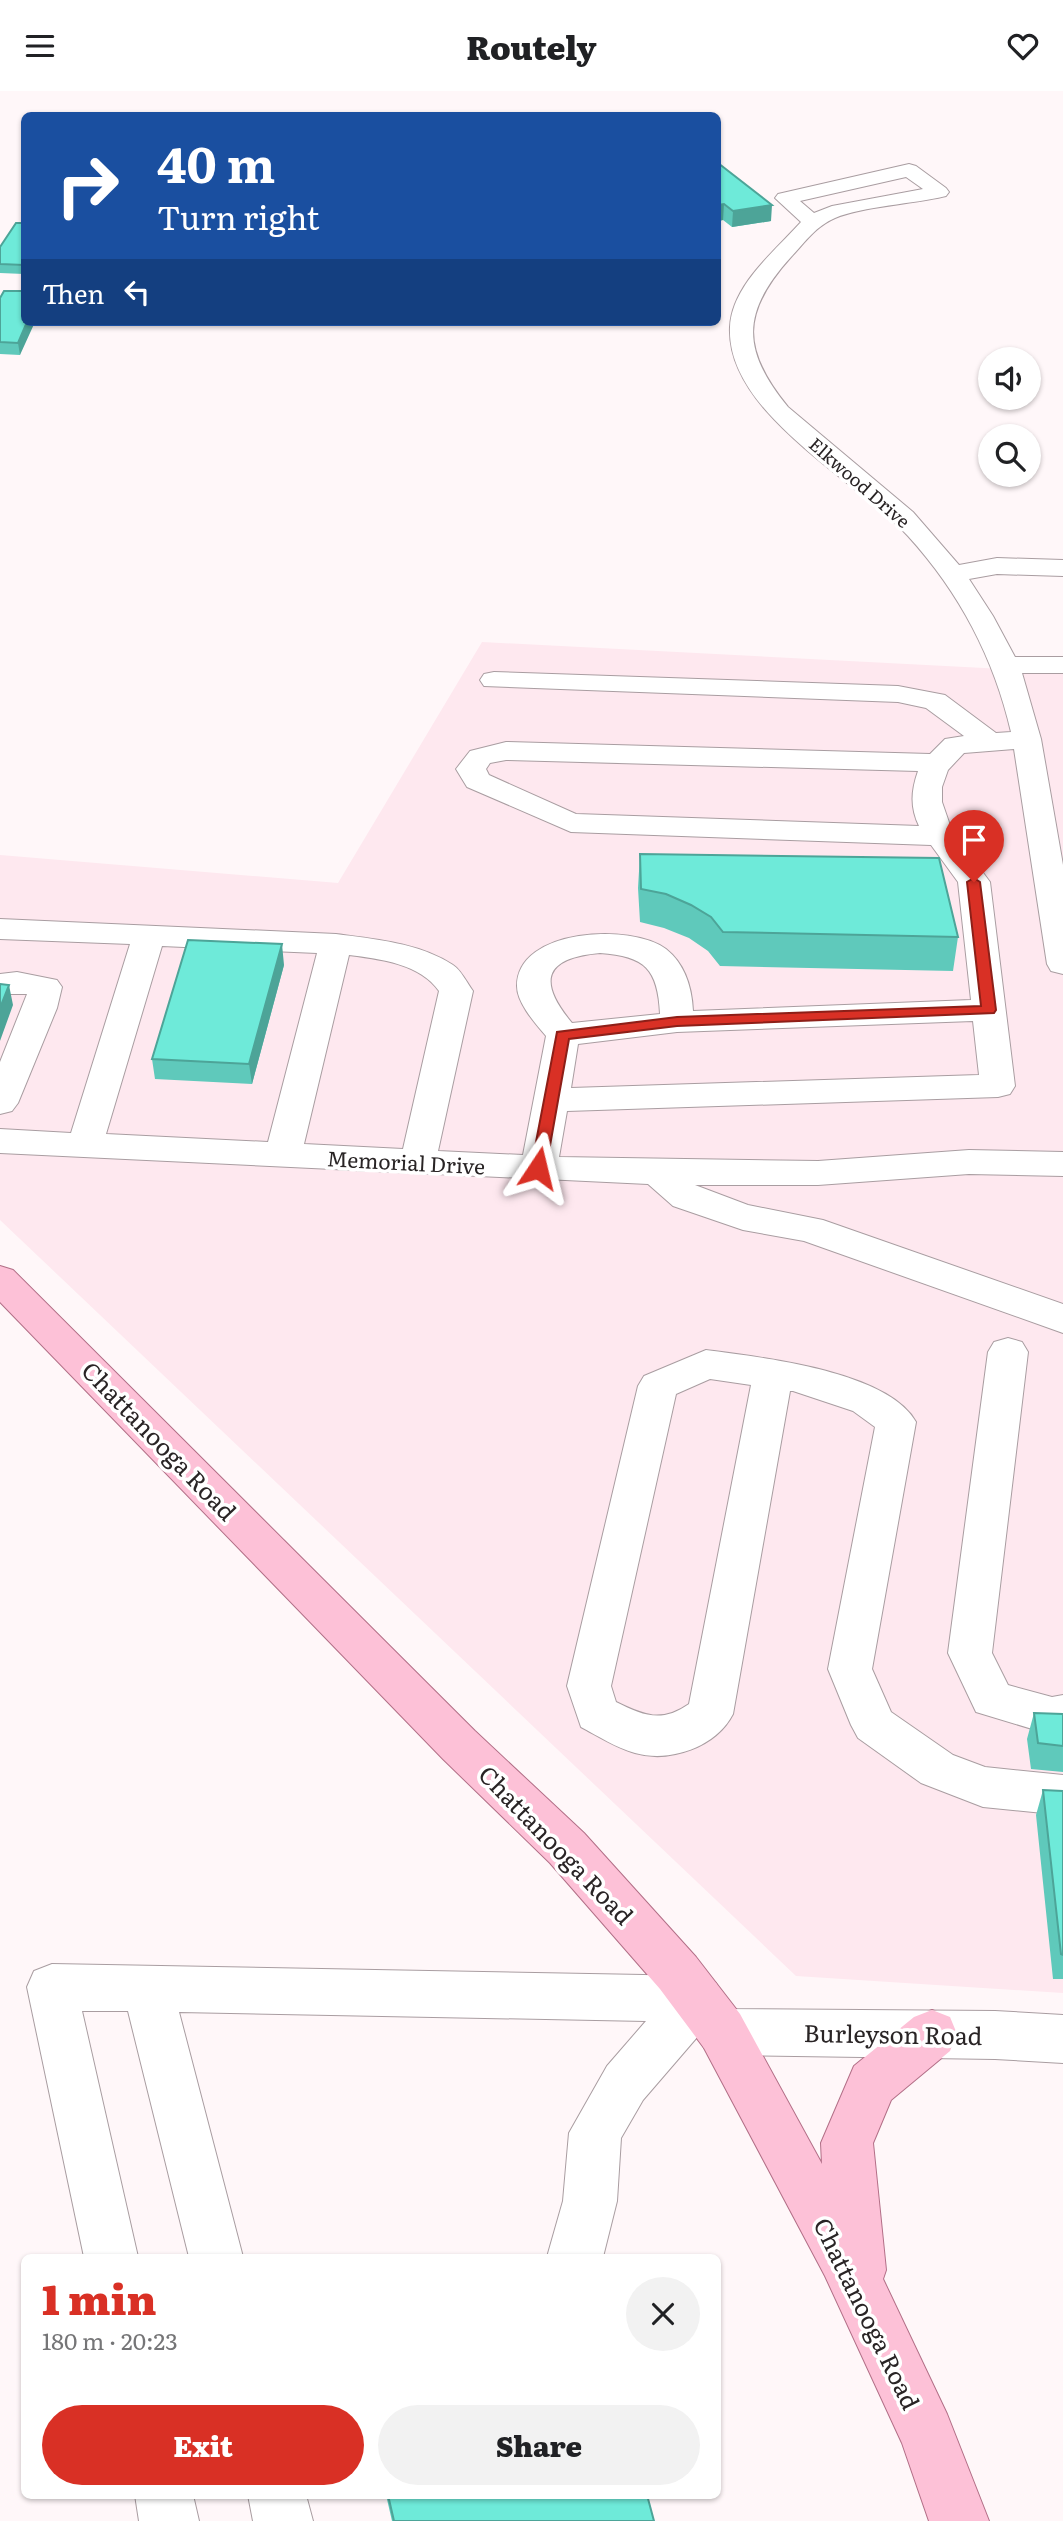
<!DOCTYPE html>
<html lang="en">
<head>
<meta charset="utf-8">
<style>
  :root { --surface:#fff; --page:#f2f2f2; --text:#202124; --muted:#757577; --accent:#d93025 }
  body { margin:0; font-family:Literata,serif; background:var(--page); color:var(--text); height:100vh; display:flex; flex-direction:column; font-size:26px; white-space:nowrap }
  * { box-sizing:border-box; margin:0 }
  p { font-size:23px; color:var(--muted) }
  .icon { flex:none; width:38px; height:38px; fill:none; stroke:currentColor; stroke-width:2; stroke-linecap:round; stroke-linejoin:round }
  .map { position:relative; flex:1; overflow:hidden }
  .sheet { position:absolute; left:21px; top:2163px; width:700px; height:245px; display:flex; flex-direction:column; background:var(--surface); border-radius:10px; box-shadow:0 2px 5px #0004 }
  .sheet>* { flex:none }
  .guide { position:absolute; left:21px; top:21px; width:700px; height:214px; border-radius:10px; box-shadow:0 2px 5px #0004; background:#1a4fa0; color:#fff; overflow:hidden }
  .controls { position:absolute; left:978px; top:256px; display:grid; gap:14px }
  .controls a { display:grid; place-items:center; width:63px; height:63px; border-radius:50%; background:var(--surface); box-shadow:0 2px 5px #0004; font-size:35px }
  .pin { position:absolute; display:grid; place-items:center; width:60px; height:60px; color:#fff; margin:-72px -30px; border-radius:50% 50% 50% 0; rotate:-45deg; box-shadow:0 0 7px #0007 }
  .pin .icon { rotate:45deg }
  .me { position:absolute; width:77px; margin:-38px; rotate:10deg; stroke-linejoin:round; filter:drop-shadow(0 0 5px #0008) }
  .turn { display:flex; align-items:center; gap:24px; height:147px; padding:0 21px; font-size:32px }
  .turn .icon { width:91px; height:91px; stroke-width:2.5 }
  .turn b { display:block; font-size:49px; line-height:60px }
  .then { display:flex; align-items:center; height:66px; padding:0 21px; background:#0003; gap:14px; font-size:26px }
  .round { display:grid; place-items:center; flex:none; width:74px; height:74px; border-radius:37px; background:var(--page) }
  .overview { display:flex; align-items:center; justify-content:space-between; height:119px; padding:0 21px }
  h1 { font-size:42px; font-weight:800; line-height:52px; color:var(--accent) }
  .action { display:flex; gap:14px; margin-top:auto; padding:14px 21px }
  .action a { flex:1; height:80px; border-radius:42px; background:var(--accent); color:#fff; font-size:28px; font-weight:800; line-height:80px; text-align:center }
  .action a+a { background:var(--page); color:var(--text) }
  header { display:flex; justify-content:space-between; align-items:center; height:91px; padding:0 21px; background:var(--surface); font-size:32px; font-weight:800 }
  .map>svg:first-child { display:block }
  .built { fill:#fee8ef }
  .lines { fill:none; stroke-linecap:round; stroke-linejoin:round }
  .minor-casing { stroke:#a99da1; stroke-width:2 }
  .major-casing { stroke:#b26f87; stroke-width:2 }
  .minor { fill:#fff; fill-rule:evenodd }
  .major { fill:#fdc1d7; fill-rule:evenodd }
  .wall { fill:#5fc9bb }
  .shaded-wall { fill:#4da498 }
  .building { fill:#6eead9; stroke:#4da498; stroke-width:2 }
  .route { fill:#d93025; stroke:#8d1f18; stroke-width:2 }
  .labels { text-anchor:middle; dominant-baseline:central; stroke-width:7; stroke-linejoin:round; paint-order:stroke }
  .far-street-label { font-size:18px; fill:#292425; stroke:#fff }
  .street-label { font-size:21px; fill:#292425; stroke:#fff }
  .near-street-label { font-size:24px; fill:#292425; stroke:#fff }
</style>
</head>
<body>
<header><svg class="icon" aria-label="menu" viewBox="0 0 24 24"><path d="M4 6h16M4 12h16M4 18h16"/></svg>Routely<svg class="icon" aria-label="heart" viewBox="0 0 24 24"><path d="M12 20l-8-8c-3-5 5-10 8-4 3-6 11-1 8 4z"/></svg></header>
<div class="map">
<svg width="1063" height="2430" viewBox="0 0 1063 2430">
  <rect width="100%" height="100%" fill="#fff7f9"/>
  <!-- built -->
  <path class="built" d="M 482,551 L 1063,581 L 1063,1902 L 796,1885 L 0,1129 L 0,764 L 338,792 Z"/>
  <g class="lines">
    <defs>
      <path id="minor" d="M 909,73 L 916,75 L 946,97 L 949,101 L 946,105 C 914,113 863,115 835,127 C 816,135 805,151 791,166 C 741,221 741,259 788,316 L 913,421 L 959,474 L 997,467 L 1063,469 L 1063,485 L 997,483 L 969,488 L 993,525 L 1015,566 L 1063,566 L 1063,582 L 1022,582 L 1041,648 L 1063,774 L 1063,883 L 1051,880 L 1047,873 L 1014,658 L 964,662 L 948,679 L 942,696 L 942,711 L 952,740 L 990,791 L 1015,995 L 1010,1003 L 998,1006 L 567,1020 L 559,1066 L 818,1070 L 969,1059 L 1063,1061 L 1063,1085 L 969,1083 L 818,1094 L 695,1094 L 748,1114 L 823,1129 L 1063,1213 L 1063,1242 L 804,1150 L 743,1139 L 673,1115 L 648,1093 L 0,1062 L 0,1038 L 71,1042 L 130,853 L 0,848 L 0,828 L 336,843 C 374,848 420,852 453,874 C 461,879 467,892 473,900 L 438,1060 L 523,1064 L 546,945 C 535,932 517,912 517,895 C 517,837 632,832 666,858 C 685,873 692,897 693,920 L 971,909 L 958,791 L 931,754 L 571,741 L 467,696 L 456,678 L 470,660 L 506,651 L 930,663 L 945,648 L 964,645 L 926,617 L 898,611 L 484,595 L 480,589 L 484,583 L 494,581 L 898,595 L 945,604 L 996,642 L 1011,641 C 994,567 959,501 908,445 C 856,388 726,322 730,236 C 732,194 775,160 801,131 L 775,107 L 778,103 ZM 906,86 L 923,98 L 832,115 L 814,122 L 800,110 ZM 506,669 L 918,680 C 911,700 910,716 919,735 L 576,723 L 489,684 L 486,678 L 490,672 ZM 162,855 L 317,862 L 268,1051 L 106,1043 ZM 600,862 C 645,865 658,878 660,923 L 572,932 C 537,890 544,867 600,862 ZM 349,864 C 381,868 420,873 439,900 L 403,1058 L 304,1053 ZM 973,930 L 979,984 L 571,997 L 578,953 L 677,941 Z
        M 17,881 L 57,889 L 62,896 L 57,917 L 18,1012 L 12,1020 L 0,1023 L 0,971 L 27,903 L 0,903 L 0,883 Z
        M 1008,1247 L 1022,1251 L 1028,1261 L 992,1562 L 1008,1594 L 1052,1606 L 1063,1604 L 1063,1642 L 1052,1644 L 976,1621 L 948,1562 L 988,1261 L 994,1251 Z
        M 706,1259 C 760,1266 888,1280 916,1331 L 872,1578 L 891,1621 L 953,1664 L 985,1676 L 1063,1684 L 1063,1724 L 983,1716 L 921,1692 L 858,1647 L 851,1634 L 828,1578 L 875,1336 L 853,1320 L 793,1300 L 790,1300 L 733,1623 C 716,1656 670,1672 635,1662 C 616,1657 598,1645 581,1636 L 567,1595 L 638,1295 L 644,1285 ZM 710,1288 L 751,1294 L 689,1613 C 662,1632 644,1625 616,1611 L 611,1595 L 676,1303 Z
        M 52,1873 L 698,1885 L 716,1892 L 723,1908 L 719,1918 L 995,1920 L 1063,1924 L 1063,1972 L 995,1968 L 722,1964 L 704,1957 L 699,1944 L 643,2009 L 621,2047 L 617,2110 L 603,2166 L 547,2166 L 563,2110 L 569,2042 L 607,1975 L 646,1930 L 179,1921 L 243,2166 L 189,2166 L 128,1920 L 82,1920 L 138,2166 L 84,2166 L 27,1896 L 34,1880 Z
        M 135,2404 L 193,2404 L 199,2430 L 139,2430 Z
        M 248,2404 L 306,2404 L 313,2430 L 253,2430 Z"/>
      <path id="major" d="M 0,1175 L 13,1179 L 475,1640 L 584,1742 L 696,1866 L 740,1923 L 822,2073 L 821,2052 L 854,1975 L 914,1926 L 932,1919 L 950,1926 L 957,1943 L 950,1960 L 891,2009 L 873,2052 L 886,2179 L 883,2188 L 947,2323 L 989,2430 L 929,2430 L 902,2352 L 825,2185 L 704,1957 L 660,1898 L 550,1772 L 443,1668 L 0,1211 Z"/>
    </defs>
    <!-- minor casing -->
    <use href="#minor" class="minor-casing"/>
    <!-- major casing -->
    <use href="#major" class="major-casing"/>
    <!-- minor -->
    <use href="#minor" class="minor"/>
    <!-- major -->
    <use href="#major" class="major"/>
  </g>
  <!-- wall -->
  <path class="wall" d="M 718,72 L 771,130 L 732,136 L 723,129 L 718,130 Z
    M 24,132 L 24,183 L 0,182 L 0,156 Z
    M 24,200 L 20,264 L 0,263 L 0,207 Z
    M 640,763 L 958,846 L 953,880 L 720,875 L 708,860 L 689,847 L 664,837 L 640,831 L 638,797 Z
    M 284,874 L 252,993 L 155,988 L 152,968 Z
    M 1034,1622 L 1063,1623 L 1063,1681 L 1031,1678 L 1027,1648 Z
    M 1043,1699 L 1063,1700 L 1063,1888 L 1053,1888 L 1036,1724 Z
    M 386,2404 L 647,2404 L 654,2430 L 392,2430 Z"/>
  <!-- shaded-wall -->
  <path class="shaded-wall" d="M 724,113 L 723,129 L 718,130 L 718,114 Z
    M 772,114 L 771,130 L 732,136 L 733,120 Z
    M 27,231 L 35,231 L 20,264 L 18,252 Z
    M 282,853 L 284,874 L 252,993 L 249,973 Z
    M 9,894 L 13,914 L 0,950 L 0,917 Z"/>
  <!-- building -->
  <path class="building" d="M 718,72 L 772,114 L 733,120 L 724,113 L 718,114 Z
    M 16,132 L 24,132 L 24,174 L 0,173 L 0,156 Z
    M 4,200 L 24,200 L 24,231 L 27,231 L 18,252 L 0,251 L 0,207 Z
    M 640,763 L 939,767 L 958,846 L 723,841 L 711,826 L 691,814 L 666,803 L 641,798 Z
    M 188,849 L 282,853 L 249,973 L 152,968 Z
    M 0,893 L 9,894 L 0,917 Z
    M 1034,1622 L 1063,1623 L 1063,1655 L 1038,1652 Z
    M 1043,1699 L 1063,1700 L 1063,1864 L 1061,1863 Z
    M 388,2404 L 647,2404 L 654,2430 L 394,2430 Z"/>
  <!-- route -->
  <path class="route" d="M 974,787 L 980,791 L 996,919 L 994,922 L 677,935 L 569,948 L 546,1077 L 544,1080 L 533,1080 L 531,1077 L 557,941 L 677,926 L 981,915 L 967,791 Z"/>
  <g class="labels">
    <!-- far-street labels -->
    <g class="far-street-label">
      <text transform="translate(860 391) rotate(41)">Elkwood Drive</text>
    </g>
    <!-- street labels -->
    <g class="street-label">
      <text transform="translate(406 1070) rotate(3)">Memorial Drive</text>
    </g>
    <!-- near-street labels -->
    <g class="near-street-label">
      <text transform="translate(160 1349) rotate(46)">Chattanooga Road</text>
      <text transform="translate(557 1753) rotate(46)">Chattanooga Road</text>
      <text transform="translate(893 1942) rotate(1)">Burleyson Road</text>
      <text transform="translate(868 2222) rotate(64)">Chattanooga Road</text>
    </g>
  </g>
</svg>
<div class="controls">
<a><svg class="icon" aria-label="sound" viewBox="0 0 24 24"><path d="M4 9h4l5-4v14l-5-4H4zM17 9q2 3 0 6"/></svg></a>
<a><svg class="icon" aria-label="search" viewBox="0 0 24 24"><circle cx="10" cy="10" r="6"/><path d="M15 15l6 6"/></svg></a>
</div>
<div class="pin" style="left:974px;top:791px;background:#d93025"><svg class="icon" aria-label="arrive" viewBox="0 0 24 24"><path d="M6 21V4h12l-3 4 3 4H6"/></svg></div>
<svg class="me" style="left:538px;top:1077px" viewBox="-20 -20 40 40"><path d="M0-17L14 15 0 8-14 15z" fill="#d93025" stroke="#fff" stroke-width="4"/></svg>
<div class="guide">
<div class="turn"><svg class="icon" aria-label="right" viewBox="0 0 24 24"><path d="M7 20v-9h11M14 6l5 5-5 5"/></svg><div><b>40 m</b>Turn right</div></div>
<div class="then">Then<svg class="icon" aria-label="left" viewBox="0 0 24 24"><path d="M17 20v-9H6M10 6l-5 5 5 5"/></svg></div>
</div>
<section class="sheet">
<div class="overview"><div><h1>1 min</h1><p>180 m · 20:23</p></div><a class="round"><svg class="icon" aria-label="close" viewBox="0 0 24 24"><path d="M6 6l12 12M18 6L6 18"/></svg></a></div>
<div class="action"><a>Exit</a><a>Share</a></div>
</section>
</div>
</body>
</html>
